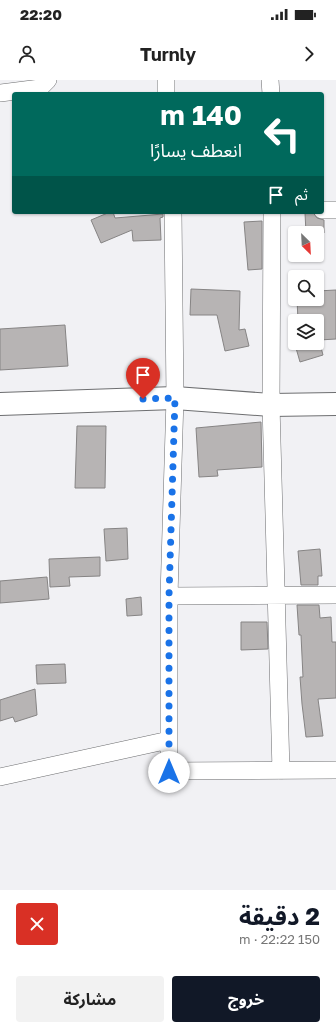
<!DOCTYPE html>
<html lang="ar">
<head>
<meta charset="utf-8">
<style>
  :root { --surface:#fff; --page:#f2f2f2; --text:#222; --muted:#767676; --accent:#111827 }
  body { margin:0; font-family:"Golos Text","Noto Sans Arabic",sans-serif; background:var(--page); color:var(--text); direction:rtl; height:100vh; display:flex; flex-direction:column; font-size:15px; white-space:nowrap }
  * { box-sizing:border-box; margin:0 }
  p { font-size:13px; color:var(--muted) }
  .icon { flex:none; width:22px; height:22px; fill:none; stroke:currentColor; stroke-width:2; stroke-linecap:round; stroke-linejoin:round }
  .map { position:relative; height:810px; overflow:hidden; direction:ltr }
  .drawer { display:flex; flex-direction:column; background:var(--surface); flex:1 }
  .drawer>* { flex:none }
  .guide { position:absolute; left:12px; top:12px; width:312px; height:122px; border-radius:4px; box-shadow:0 1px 3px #0004; direction:rtl; background:#00695c; color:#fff; overflow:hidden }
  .needle { width:26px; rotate:156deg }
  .buttons { position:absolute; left:288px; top:146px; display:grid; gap:8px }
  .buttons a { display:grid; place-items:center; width:36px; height:36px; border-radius:4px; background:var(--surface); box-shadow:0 1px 3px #0004; font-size:20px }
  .pin { position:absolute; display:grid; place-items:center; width:34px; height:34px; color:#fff; margin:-41px -17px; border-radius:50% 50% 50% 0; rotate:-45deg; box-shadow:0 0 4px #0007 }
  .pin .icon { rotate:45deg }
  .me { position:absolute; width:44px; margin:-22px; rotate:0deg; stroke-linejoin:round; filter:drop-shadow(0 0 3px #0008) }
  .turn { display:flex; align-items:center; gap:14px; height:84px; padding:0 16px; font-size:18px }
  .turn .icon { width:52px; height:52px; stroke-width:2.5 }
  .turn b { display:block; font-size:28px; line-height:34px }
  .then { display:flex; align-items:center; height:38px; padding:0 16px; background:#0003; gap:8px; font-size:15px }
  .round { display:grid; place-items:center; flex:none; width:42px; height:42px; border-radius:4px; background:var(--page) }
  .headline { display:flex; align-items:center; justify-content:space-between; height:68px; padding:0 16px }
  h1 { font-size:24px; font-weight:700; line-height:30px; color:var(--accent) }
  .action { display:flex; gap:8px; margin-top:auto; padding:8px 16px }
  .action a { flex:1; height:46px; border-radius:4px; background:var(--accent); color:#fff; font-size:16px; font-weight:700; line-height:46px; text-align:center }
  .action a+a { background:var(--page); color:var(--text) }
  .status { display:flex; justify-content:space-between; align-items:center; height:28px; padding:0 20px; background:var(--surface); direction:ltr }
  .status svg { height:11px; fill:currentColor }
  header { display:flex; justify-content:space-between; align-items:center; height:52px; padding:0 16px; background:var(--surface); font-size:18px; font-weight:700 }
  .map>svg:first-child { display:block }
  .building { fill:#b7b4b4; stroke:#868484 }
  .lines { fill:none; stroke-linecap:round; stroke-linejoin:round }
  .street-casing { stroke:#6d6e70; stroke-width:18 }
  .secondary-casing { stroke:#6d6e70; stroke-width:24 }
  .street { stroke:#fff; stroke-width:17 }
  .secondary { stroke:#fff; stroke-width:22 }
  .route { stroke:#1a73e8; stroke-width:7; stroke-dasharray:0 12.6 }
</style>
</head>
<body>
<div class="status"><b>22:20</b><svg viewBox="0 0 49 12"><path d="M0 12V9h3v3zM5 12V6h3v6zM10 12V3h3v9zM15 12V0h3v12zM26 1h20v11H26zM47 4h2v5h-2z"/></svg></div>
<header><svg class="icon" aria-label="forward" viewBox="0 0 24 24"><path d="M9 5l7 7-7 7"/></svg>Turnly<svg class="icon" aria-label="person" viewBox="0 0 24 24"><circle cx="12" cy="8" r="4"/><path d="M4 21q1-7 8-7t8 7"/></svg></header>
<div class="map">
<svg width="336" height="810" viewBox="0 0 336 810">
  <rect width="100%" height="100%" fill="#f1f1f4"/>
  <!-- building -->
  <path class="building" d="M 110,132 L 113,132 L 115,138 L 163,134 L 163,137 L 160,138 L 161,160 L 133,161 L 132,150 L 101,163 L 91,140 Z
    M 313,132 L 317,138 L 324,140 L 324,153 L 306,153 L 305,133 Z
    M 262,141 L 262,189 L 248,190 L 244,142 Z
    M 191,209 L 240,211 L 239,250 L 245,249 L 249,266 L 225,271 L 217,235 L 190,235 Z
    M 336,210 L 336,259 L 319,260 L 323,275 L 300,282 L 292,254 L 295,253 L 295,263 L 317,263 L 317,241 L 298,241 L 297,219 L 317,219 L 317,211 Z
    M 65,245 L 68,286 L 0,290 L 0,249 Z
    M 261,342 L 262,387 L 217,390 L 218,396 L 199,397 L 196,348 Z
    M 77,346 L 106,346 L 105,408 L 75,408 Z
    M 127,448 L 128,479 L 106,481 L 104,449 Z
    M 320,469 L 322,496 L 318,496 L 318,505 L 301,505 L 298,471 Z
    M 100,477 L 100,496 L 69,497 L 70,506 L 50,507 L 49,479 Z
    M 47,497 L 49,519 L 0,523 L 0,501 Z
    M 141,517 L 142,535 L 127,536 L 126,519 Z
    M 297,525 L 319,525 L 320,538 L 331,537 L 332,562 L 336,562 L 336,618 L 318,619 L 323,656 L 306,657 L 302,624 L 300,597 L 303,597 L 301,555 L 299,555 Z
    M 241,542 L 267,542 L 268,569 L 241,570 Z
    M 65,584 L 66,603 L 37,604 L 36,585 Z
    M 35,609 L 37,635 L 15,642 L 13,637 L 0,641 L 0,620 Z"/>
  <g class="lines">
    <defs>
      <path id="street" d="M 166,0 L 166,14
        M 270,0 L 271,14
        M 0,13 L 40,8 L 48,0
        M 322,130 L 336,130
        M 173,132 L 175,318 L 169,516 L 169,691 L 336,690
        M 272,132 L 271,325 L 281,691
        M 169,516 L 336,515
        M 0,697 L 169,660"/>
      <path id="secondary" d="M 0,324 L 175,318 L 271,325 L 336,324"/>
    </defs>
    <!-- street casing -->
    <use href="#street" class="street-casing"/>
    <!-- secondary casing -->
    <use href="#secondary" class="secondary-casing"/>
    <!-- street -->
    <use href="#street" class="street"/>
    <!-- secondary -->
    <use href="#secondary" class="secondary"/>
  </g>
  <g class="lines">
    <!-- route -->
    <path class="route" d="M 143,319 L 175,318 L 169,516 L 169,692"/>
  </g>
</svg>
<div class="buttons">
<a><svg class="needle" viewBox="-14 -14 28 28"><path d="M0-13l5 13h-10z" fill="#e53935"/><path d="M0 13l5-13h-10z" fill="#767676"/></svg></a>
<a><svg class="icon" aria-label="search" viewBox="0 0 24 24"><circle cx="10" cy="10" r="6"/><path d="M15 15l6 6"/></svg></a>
<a><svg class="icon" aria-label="layers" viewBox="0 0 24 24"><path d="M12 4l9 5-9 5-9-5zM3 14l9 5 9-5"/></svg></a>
</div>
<div class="pin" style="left:143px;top:319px;background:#d93025"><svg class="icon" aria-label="arrive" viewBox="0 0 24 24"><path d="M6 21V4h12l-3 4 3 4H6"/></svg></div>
<svg class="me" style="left:169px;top:692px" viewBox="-20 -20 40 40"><circle r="19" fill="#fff"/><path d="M0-13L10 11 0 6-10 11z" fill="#1a73e8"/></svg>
<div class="guide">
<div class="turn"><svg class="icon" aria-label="left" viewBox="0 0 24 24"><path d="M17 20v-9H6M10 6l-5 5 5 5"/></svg><div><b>140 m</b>انعطف يسارًا</div></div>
<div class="then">ثم<svg class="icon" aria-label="arrive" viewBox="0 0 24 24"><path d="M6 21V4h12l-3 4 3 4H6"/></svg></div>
</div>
</div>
<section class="drawer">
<div class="headline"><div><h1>2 دقيقة</h1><p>150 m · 22:22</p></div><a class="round" style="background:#d93025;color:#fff"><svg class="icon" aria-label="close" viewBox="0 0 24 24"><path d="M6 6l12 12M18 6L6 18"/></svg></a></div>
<div class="action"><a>خروج</a><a>مشاركة</a></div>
</section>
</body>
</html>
